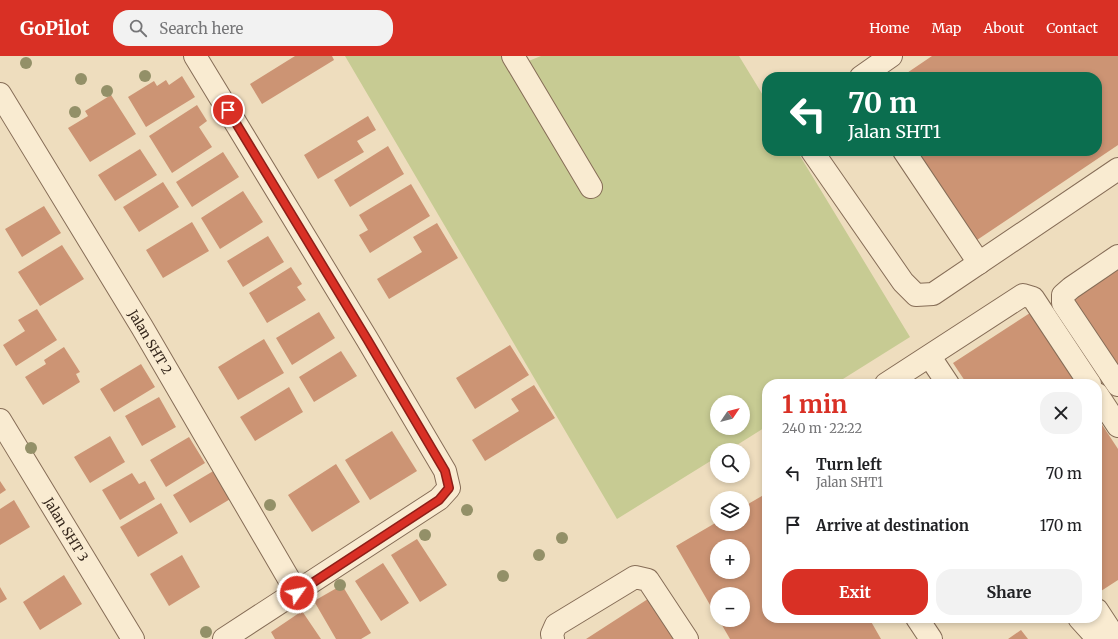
<!DOCTYPE html>
<html lang="en">
<head>
<meta charset="utf-8">
<style>
  :root { --surface:#fff; --page:#f2f2f2; --text:#202124; --muted:#757577; --accent:#d93025 }
  body { margin:0; font-family:Merriweather,serif; background:var(--page); color:var(--text); height:100vh; display:flex; flex-direction:column; font-size:15px; white-space:nowrap }
  * { box-sizing:border-box; margin:0 }
  p { font-size:13px; color:var(--muted) }
  .icon { flex:none; width:22px; height:22px; fill:none; stroke:currentColor; stroke-width:2; stroke-linecap:round; stroke-linejoin:round }
  .map { position:relative; flex:1; overflow:hidden }
  .details { position:absolute; left:762px; top:323px; width:340px; height:244px; display:flex; flex-direction:column; background:var(--surface); border-radius:16px; box-shadow:0 2px 6px #0003 }
  .details>* { flex:none }
  .hud { position:absolute; left:762px; top:16px; width:340px; height:84px; border-radius:16px; box-shadow:0 2px 6px #0003; background:#0b6e4f; color:#fff; overflow:hidden }
  .needle { width:26px; rotate:55deg }
  .controls { position:absolute; left:710px; top:339px; display:grid; gap:8px }
  .controls a { display:grid; place-items:center; width:40px; height:40px; border-radius:50%; background:var(--surface); box-shadow:0 2px 6px #0003; font-size:20px }
  .pin { position:absolute; display:grid; place-items:center; width:34px; height:34px; color:#fff; margin:-17px; border:2px solid #fff; border-radius:50%; box-shadow:0 1px 4px #0007 }
  .me { position:absolute; width:44px; margin:-22px; rotate:57deg; stroke-linejoin:round; filter:drop-shadow(0 0 3px #0008) }
  .turn { display:flex; align-items:center; gap:14px; height:84px; padding:0 20px; font-size:18px }
  .turn .icon { width:52px; height:52px; stroke-width:2.5 }
  .turn b { display:block; font-size:28px; line-height:34px }
  .round { display:grid; place-items:center; flex:none; width:42px; height:42px; border-radius:16px; background:var(--page) }
  .headline { display:flex; align-items:center; justify-content:space-between; height:68px; padding:0 20px }
  h1 { font-size:24px; font-weight:700; line-height:30px; color:var(--accent) }
  .button { display:flex; gap:8px; margin-top:auto; padding:8px 20px }
  .button a { flex:1; height:46px; border-radius:16px; background:var(--accent); color:#fff; font-size:16px; font-weight:700; line-height:46px; text-align:center }
  .button a+a { background:var(--page); color:var(--text) }
  ul { padding:0; list-style:none }
  li { display:flex; align-items:center; gap:12px; height:52px; padding:0 20px }
  li div { flex:1 }
  li b { display:block; font-size:15px }
  li em { font-style:normal }
  header { display:flex; align-items:center; gap:24px; box-sizing:border-box; height:56px; padding:0 20px; background:var(--accent); color:#fff }
  header strong { font-size:19px }
  nav { display:flex; gap:22px; margin-inline-start:auto; font-size:14px }
  .search { width:280px; height:36px; background:var(--page); display:flex; align-items:center; gap:10px; box-sizing:border-box; padding:0 14px; border-radius:16px; color:var(--muted); font-size:15px }
  .map>svg:first-child { display:block }
  .green { fill:#c7cb93; fill-rule:evenodd }
  .building { fill:#cc9474; fill-rule:evenodd }
  .lines { fill:none; stroke-linecap:round; stroke-linejoin:round }
  .minor-casing { stroke:#866d57; stroke-width:24 }
  .minor { stroke:#f9ebd1; stroke-width:22 }
  .tree { fill:#939068 }
  .route-casing { stroke:#8d1f18; stroke-width:10 }
  .route { stroke:#d93025; stroke-width:7 }
  .labels { text-anchor:middle; dominant-baseline:central; stroke-width:4; stroke-linejoin:round; paint-order:stroke }
  .street-label { font-size:13px; fill:#35271c; stroke:#f5e8ce }
</style>
</head>
<body>
<header>
<strong>GoPilot</strong>
<div class="search"><svg class="icon" aria-label="search" viewBox="0 0 24 24"><circle cx="10" cy="10" r="6"/><path d="M15 15l6 6"/></svg>Search here</div>
<nav><a>Home</a><a>Map</a><a>About</a><a>Contact</a></nav>
</header>
<div class="map">
<svg width="1118" height="583" viewBox="0 0 1118 583">
  <rect width="100%" height="100%" fill="#eeddbe"/>
  <!-- green -->
  <path class="green" d="M 345,0 L 501,0 L 509,14 L 531,4 L 541,0 L 739,0 L 767,46 L 767,95 L 797,95 L 910,281 L 835,328 L 767,328 L 767,370 L 729,394 L 717,394 L 717,401 L 617,463 ZM 717,346 L 743,346 L 743,372 L 717,372 Z"/>
  <!-- building -->
  <path class="building" d="M 295,0 L 332,0 L 334,4 L 262,48 L 250,28 Z
    M 932,0 L 1118,0 L 1118,89 L 977,184 L 917,95 L 1097,95 L 1097,21 L 901,21 Z
    M 182,20 L 195,41 L 146,71 L 128,41 L 154,25 L 157,30 L 166,24 L 169,29 Z
    M 111,39 L 136,78 L 90,106 L 68,72 L 88,60 L 85,55 Z
    M 197,49 L 207,65 L 199,71 L 212,91 L 172,117 L 149,80 Z
    M 368,60 L 376,74 L 357,85 L 364,96 L 318,123 L 304,99 Z
    M 388,90 L 404,118 L 350,151 L 334,124 Z
    M 140,93 L 157,119 L 115,145 L 98,119 Z
    M 223,96 L 239,121 L 192,151 L 176,126 Z
    M 163,126 L 179,151 L 139,176 L 123,151 Z
    M 411,128 L 430,160 L 370,197 L 359,179 L 368,174 L 359,159 Z
    M 243,135 L 263,166 L 220,193 L 201,162 Z
    M 44,150 L 61,177 L 22,201 L 5,173 Z
    M 192,166 L 209,195 L 163,222 L 146,194 Z
    M 437,167 L 458,202 L 389,243 L 377,223 L 422,196 L 413,181 Z
    M 268,180 L 284,206 L 243,231 L 227,205 Z
    M 62,189 L 84,223 L 40,250 L 18,216 Z
    M 291,211 L 302,228 L 297,231 L 306,244 L 267,267 L 249,237 Z
    M 1118,211 L 1118,313 L 1071,244 Z
    M 37,253 L 57,284 L 16,310 L 3,289 L 25,275 L 18,264 Z
    M 319,256 L 335,282 L 292,309 L 276,282 Z
    M 1030,257 L 1076,328 L 967,328 L 953,307 Z
    M 264,283 L 284,317 L 238,344 L 218,311 Z
    M 510,289 L 529,319 L 475,353 L 456,322 Z
    M 64,291 L 80,316 L 76,318 L 80,326 L 43,349 L 25,321 L 46,308 L 44,304 Z
    M 341,295 L 357,320 L 314,346 L 299,321 Z
    M 141,308 L 155,331 L 114,356 L 100,333 Z
    M 534,329 L 555,362 L 485,405 L 472,384 L 519,355 L 511,343 Z
    M 289,331 L 303,356 L 255,385 L 240,361 Z
    M 159,341 L 176,371 L 142,390 L 125,360 Z
    M 1097,361 L 1118,393 L 1118,524 L 1101,535 L 1097,529 Z
    M 392,375 L 417,415 L 370,444 L 345,404 Z
    M 110,380 L 125,406 L 90,427 L 74,401 Z
    M 189,381 L 205,407 L 166,431 L 150,404 Z
    M 336,408 L 360,446 L 312,476 L 288,439 Z
    M 215,414 L 232,442 L 190,467 L 173,439 Z
    M 132,417 L 139,428 L 145,425 L 155,443 L 120,464 L 102,434 Z
    M 0,425 L 6,434 L 0,438 Z
    M 767,437 L 767,562 L 869,562 L 881,583 L 730,583 L 719,564 L 743,564 L 743,538 L 717,538 L 717,561 L 676,490 L 717,466 L 717,468 L 743,468 L 743,451 ZM 717,490 L 743,490 L 743,516 L 717,516 Z
    M 14,444 L 30,471 L 0,489 L 0,453 Z
    M 161,447 L 178,477 L 138,501 L 120,471 Z
    M 417,483 L 447,529 L 420,546 L 391,499 Z
    M 182,499 L 200,531 L 169,550 L 150,518 Z
    M 383,507 L 409,547 L 381,565 L 355,525 Z
    M 64,519 L 82,548 L 40,574 L 23,546 Z
    M 342,529 L 371,577 L 361,583 L 336,583 L 314,545 Z
    M 0,531 L 7,543 L 0,547 Z
    M 651,541 L 678,583 L 586,583 Z
    M 302,555 L 321,583 L 275,583 L 271,576 Z
    M 1021,574 L 1028,583 L 1008,583 Z"/>
  <g class="lines">
    <defs>
      <g id="minor">
        <path d="M 195,0 L 367,283 L 445,415 L 449,432 L 439,443 L 224,583"/>
        <path d="M 513,0 L 591,131"/>
        <path d="M 861,21 L 891,0"/>
        <path id="s1" d="M 0,38 L 142,271 L 297,537"/>
        <path d="M 812,95 L 903,226 L 916,239 L 933,238 L 1118,113"/>
        <path d="M 904,95 L 979,207"/>
        <path d="M 1118,200 L 1071,232 L 1063,239 L 1063,247 L 1118,329"/>
        <path d="M 930,301 L 948,328"/>
        <path d="M 886,328 L 1023,239 L 1033,242 L 1090,328"/>
        <path d="M 1097,338 L 1118,370"/>
        <path id="s2" d="M 0,364 L 133,583"/>
        <path d="M 1097,554 L 1116,583"/>
        <path d="M 917,562 L 931,583"/>
        <path d="M 1079,562 L 1098,583"/>
        <path d="M 553,583 L 552,578 L 556,569 L 635,521 L 648,524 L 687,583"/>
      </g>
    </defs>
    <!-- minor casing -->
    <use href="#minor" class="minor-casing"/>
    <!-- minor -->
    <use href="#minor" class="minor"/>
  </g>
  <!-- trees -->
  <g class="tree">
    <circle cx="26" cy="7" r="6"/>
    <circle cx="145" cy="20" r="6"/>
    <circle cx="81" cy="23" r="6"/>
    <circle cx="107" cy="35" r="6"/>
    <circle cx="75" cy="56" r="6"/>
    <circle cx="31" cy="392" r="6"/>
    <circle cx="270" cy="449" r="6"/>
    <circle cx="467" cy="454" r="6"/>
    <circle cx="425" cy="479" r="6"/>
    <circle cx="562" cy="482" r="6"/>
    <circle cx="539" cy="499" r="6"/>
    <circle cx="503" cy="520" r="6"/>
    <circle cx="340" cy="529" r="6"/>
    <circle cx="206" cy="576" r="6"/>
  </g>
  <g class="lines">
    <defs>
      <path id="route" d="M 228,54 L 367,283 L 445,415 L 449,432 L 439,444 L 297,537"/>
    </defs>
    <!-- route casing -->
    <use href="#route" class="route-casing"/>
    <!-- route -->
    <use href="#route" class="route"/>
  </g>
  <g class="labels">
    <!-- street labels -->
    <g class="street-label">
      <text stroke="none"><textPath href="#s1" startOffset="290">Jalan SHT 2</textPath></text>
      <text stroke="none"><textPath href="#s2" startOffset="128">Jalan SHT 3</textPath></text>
    </g>
  </g>
</svg>
<div class="controls">
<a><svg class="needle" viewBox="-14 -14 28 28"><path d="M0-13l5 13h-10z" fill="#e53935"/><path d="M0 13l5-13h-10z" fill="#757577"/></svg></a>
<a><svg class="icon" aria-label="search" viewBox="0 0 24 24"><circle cx="10" cy="10" r="6"/><path d="M15 15l6 6"/></svg></a>
<a><svg class="icon" aria-label="layers" viewBox="0 0 24 24"><path d="M12 4l9 5-9 5-9-5zM3 14l9 5 9-5"/></svg></a>
<a>+</a>
<a>−</a>
</div>
<div class="pin" style="left:228px;top:54px;background:#d93025"><svg class="icon" aria-label="arrive" viewBox="0 0 24 24"><path d="M6 21V4h12l-3 4 3 4H6"/></svg></div>
<svg class="me" style="left:297px;top:537px" viewBox="-20 -20 40 40"><circle r="17" fill="#d93025" stroke="#fff" stroke-width="3"/><path d="M0-11L8 9 0 5-8 9z" fill="#fff"/></svg>
<div class="hud">
<div class="turn"><svg class="icon" aria-label="left" viewBox="0 0 24 24"><path d="M17 20v-9H6M10 6l-5 5 5 5"/></svg><div><b>70 m</b>Jalan SHT1</div></div>
</div>
<section class="details">
<div class="headline"><div><h1>1 min</h1><p>240 m · 22:22</p></div><a class="round"><svg class="icon" aria-label="close" viewBox="0 0 24 24"><path d="M6 6l12 12M18 6L6 18"/></svg></a></div>
<ul>
<li><svg class="icon" aria-label="left" viewBox="0 0 24 24"><path d="M17 20v-9H6M10 6l-5 5 5 5"/></svg><div><b>Turn left</b><p>Jalan SHT1</p></div><em>70 m</em></li>
<li><svg class="icon" aria-label="arrive" viewBox="0 0 24 24"><path d="M6 21V4h12l-3 4 3 4H6"/></svg><div><b>Arrive at destination</b></div><em>170 m</em></li>
</ul>
<div class="button"><a>Exit</a><a>Share</a></div>
</section>
</div>
</body>
</html>
